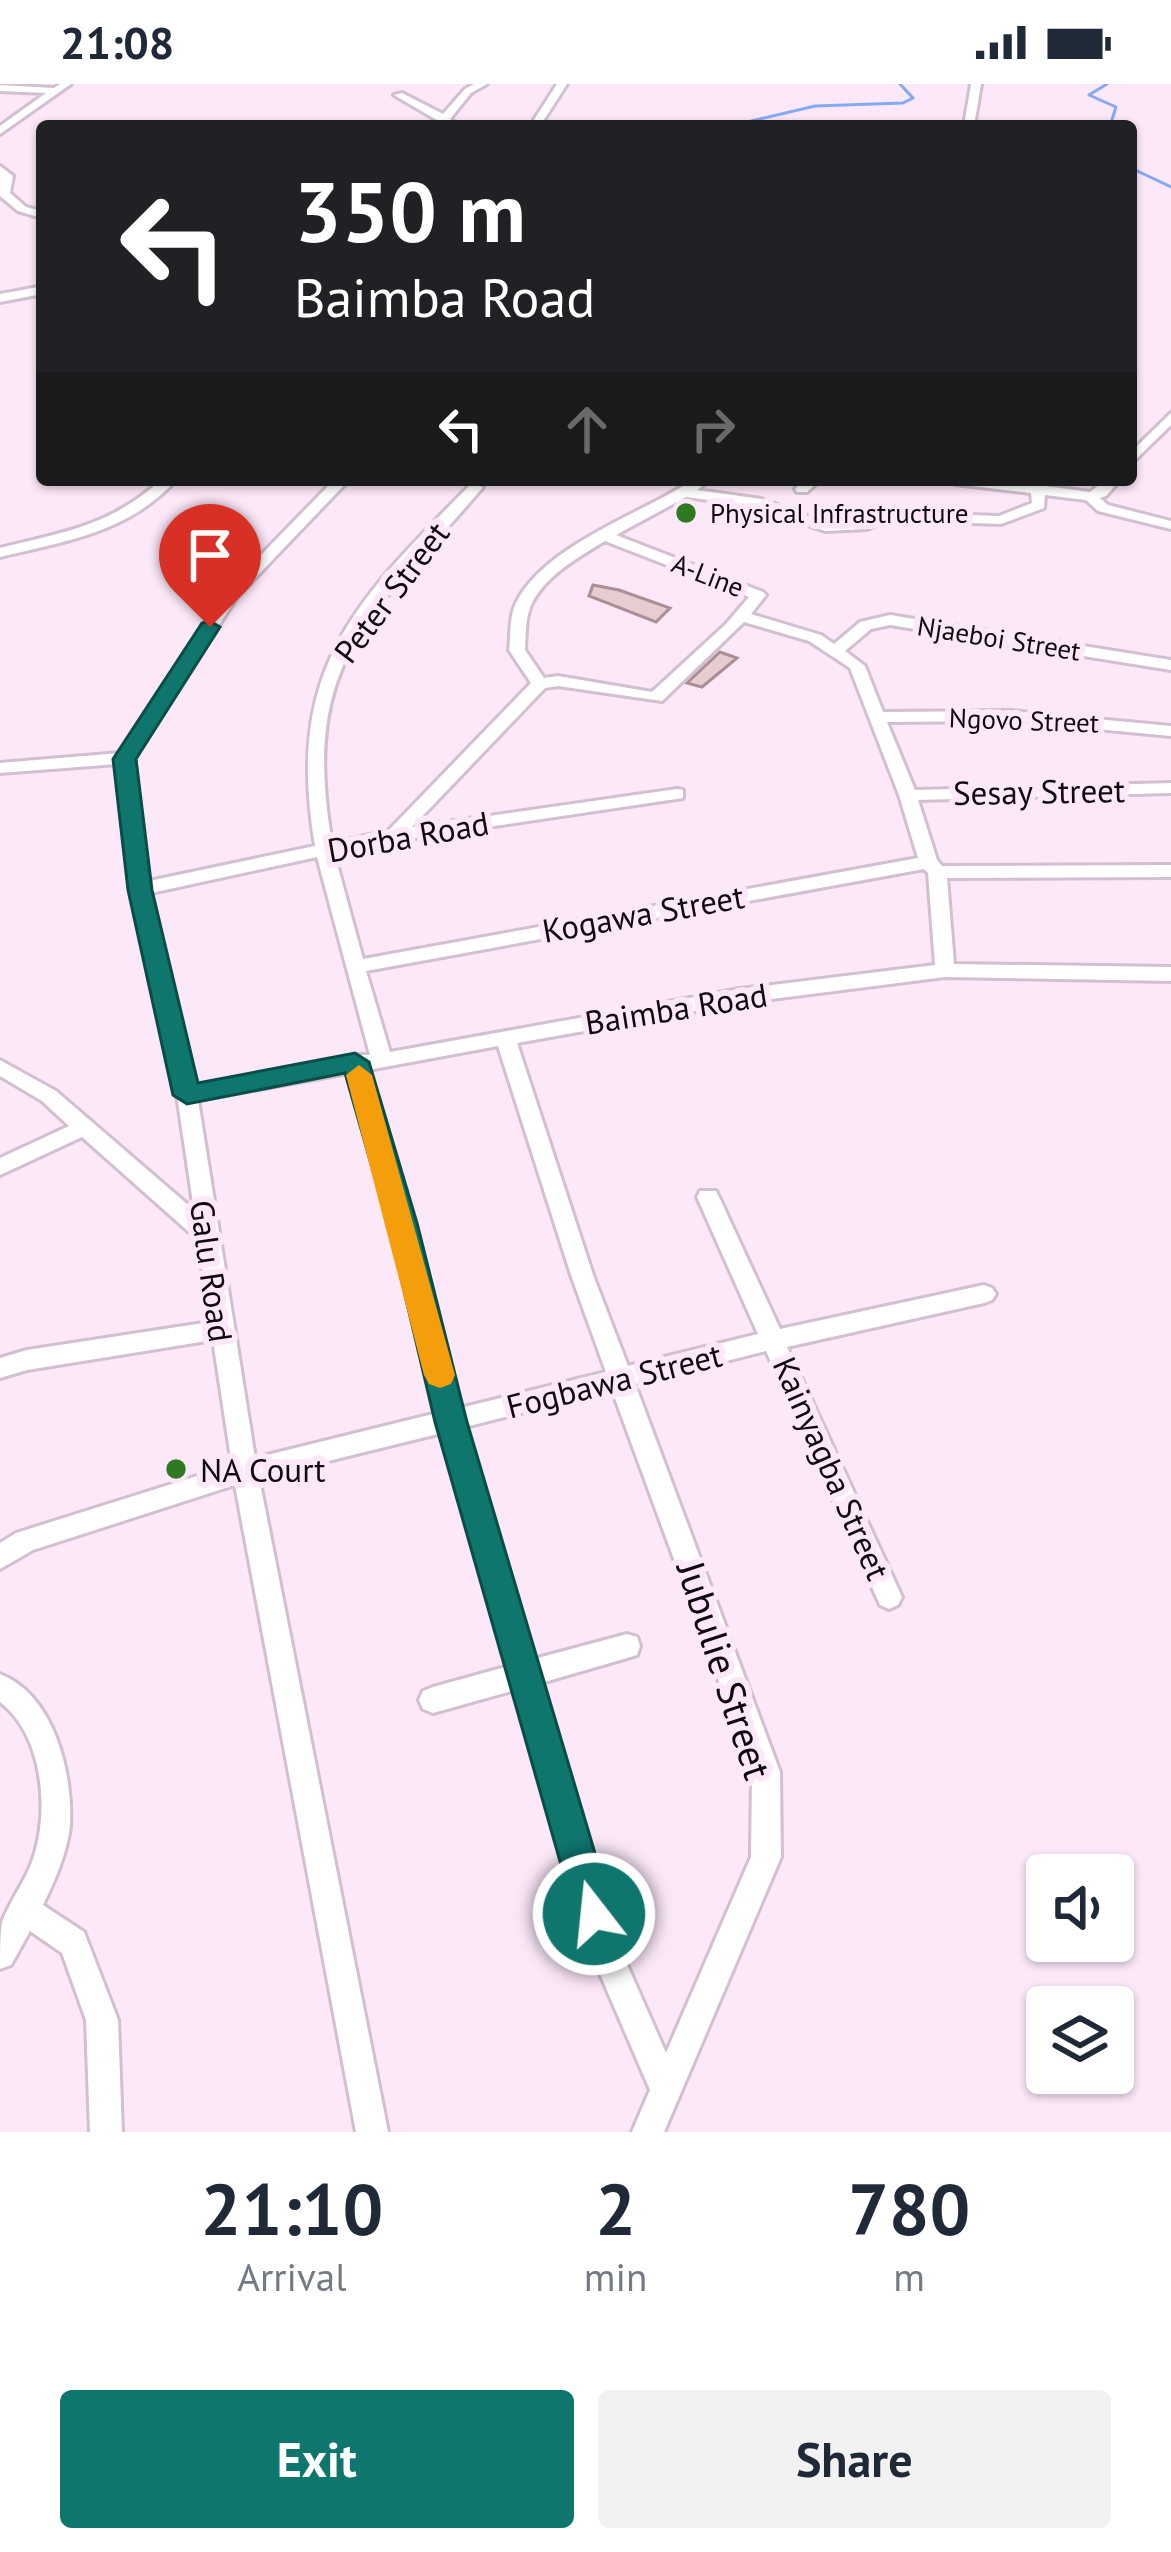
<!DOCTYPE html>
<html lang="en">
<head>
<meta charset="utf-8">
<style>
  :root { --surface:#fff; --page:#f2f2f3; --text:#1f2937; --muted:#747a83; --accent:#0f766e }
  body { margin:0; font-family:"PT Sans",sans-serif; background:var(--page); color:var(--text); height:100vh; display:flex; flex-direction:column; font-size:45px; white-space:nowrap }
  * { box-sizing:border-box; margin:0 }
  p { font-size:39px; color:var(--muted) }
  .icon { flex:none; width:66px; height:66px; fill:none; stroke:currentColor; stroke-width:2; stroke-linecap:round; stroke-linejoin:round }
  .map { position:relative; height:2048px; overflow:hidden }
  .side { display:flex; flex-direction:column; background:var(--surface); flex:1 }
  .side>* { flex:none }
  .top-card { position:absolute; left:36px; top:36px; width:1101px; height:366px; border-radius:12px; box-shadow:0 3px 9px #0004; background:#202124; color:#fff; overflow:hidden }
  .buttons { position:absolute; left:1026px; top:1770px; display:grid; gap:24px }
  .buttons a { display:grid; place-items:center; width:108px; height:108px; border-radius:12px; background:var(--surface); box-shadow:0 3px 9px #0004; font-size:60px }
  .pin { position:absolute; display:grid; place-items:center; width:102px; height:102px; color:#fff; margin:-123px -51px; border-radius:50% 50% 50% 0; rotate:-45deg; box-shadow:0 0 12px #0007 }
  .pin .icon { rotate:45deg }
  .me { position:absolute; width:132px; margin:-66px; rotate:344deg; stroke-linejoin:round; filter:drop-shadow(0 0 9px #0008) }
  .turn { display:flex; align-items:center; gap:42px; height:252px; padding:0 60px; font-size:54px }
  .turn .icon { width:156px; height:156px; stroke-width:2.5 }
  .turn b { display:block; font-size:84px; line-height:102px }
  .lanes { display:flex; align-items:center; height:114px; padding:0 60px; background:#0003; justify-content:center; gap:60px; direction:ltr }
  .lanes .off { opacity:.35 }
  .eta { display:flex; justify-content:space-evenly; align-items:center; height:204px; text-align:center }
  .eta b { font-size:72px; font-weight:600; line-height:84px }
  .action { display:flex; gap:24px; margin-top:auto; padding:24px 60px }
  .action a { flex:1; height:138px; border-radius:12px; background:var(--accent); color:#fff; font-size:48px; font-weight:600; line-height:138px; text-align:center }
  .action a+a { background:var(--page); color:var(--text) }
  .status { display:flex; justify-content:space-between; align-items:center; height:84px; padding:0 60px; background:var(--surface); direction:ltr }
  .status svg { height:33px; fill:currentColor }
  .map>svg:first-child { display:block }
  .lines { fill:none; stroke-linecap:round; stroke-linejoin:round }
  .stream { stroke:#84aaf3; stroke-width:3 }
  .building { fill:#e7ccd1; stroke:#aa9095; stroke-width:3 }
  .street-casing { stroke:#d2bfcf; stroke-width:6 }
  .street { fill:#fff; fill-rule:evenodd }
  .route { fill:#0f766e; stroke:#0a4d48; stroke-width:3 }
  .slow { fill:#f59e0b }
  .poi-dot { fill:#2f7a21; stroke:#fce8f9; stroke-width:4.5 }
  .labels { text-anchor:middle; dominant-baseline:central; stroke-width:12; stroke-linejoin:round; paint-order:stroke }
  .far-poi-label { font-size:27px; fill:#110b10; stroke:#fce8f9; text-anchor:start }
  .far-street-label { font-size:27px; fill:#110b10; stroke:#fce8f9 }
  .street-label { font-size:33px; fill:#110b10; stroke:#fce8f9 }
  .poi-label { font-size:33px; fill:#110b10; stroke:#fce8f9; text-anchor:start }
  .near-street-label { font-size:39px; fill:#110b10; stroke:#fce8f9 }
</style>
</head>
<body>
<div class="status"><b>21:08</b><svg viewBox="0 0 49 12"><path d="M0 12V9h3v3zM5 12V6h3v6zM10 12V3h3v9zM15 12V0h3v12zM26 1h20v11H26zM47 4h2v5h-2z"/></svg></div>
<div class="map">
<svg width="1171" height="2048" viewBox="0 0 1171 2048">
  <rect width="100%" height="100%" fill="#fce8f9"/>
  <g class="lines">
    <!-- stream -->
    <path class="stream" d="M 1107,0 L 1089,11 L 1116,23 L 1110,42
      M 730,42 L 815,22 L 903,19 L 913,14 L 900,0
      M 1131,84 L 1171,103"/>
  </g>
  <!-- building -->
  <path class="building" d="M 593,501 L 619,506 L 670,524 L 656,538 L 589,512 Z
    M 720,568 L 737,574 L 702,603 L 687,599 Z"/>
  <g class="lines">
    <defs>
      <path id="street" d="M 60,0 L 71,0 L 0,50 L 0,42 L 46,9 L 0,7 L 0,1 L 54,4 Z
        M 474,0 L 487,0 L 471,9 L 450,35 L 460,42 L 447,42 L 394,11 L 402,9 L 443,30 L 465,5 Z
        M 557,0 L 567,0 L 540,42 L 530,42 Z
        M 971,0 L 981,0 L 974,42 L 964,42 Z
        M 0,82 L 13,92 L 10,109 L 26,123 L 42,127 L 42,134 L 18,127 L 0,112 Z
        M 38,203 L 42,204 L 42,210 L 0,218 L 0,210 Z
        M 1171,329 L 1171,341 L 1131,380 L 1131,368 Z
        M 161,396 L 176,396 C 128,449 66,457 0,473 L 0,464 C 64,448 110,442 161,396 Z
        M 334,396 L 349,396 L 237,513 L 134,674 L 149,797 L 315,762 C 285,584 354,519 471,400 L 483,403 C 375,531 299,572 332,759 L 388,747 L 531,599 L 509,566 C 511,551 509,533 516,519 C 545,461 641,430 693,396 L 710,396 L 697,406 L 761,415 L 826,439 L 864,437 L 886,428 L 999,432 L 1032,419 L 1031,409 L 955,400 L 948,396 L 1030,401 L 1030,396 L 1044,396 L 1045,402 L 1090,408 L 1105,396 L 1120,396 L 1106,412 L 1100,414 L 1108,421 L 1171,437 L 1171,445 L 1098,427 L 1086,416 L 1045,411 L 1044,424 L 1001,440 L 888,436 L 867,445 L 825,447 L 754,422 L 686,413 L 616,451 L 763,508 L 766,511 L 751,530 L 821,551 L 834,560 L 860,538 L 890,531 L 1171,576 L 1171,586 L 890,541 L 871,545 L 845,567 L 865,582 L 883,628 L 1011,627 L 1171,642 L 1171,652 L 1011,637 L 887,638 L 915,706 L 1171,699 L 1171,709 L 918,716 L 937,776 L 942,782 L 1171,781 L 1171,793 L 947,794 L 954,880 L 1171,883 L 1171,897 L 945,893 L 740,919 L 517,959 L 593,1191 L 628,1282 L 758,1250 L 697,1113 L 700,1107 L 716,1107 L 719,1113 L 780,1245 L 984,1201 L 992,1204 L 996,1210 L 992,1216 L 984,1219 L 787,1263 L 902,1513 L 898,1521 L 889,1525 L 880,1521 L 766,1267 L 635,1300 L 780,1688 L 781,1773 L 664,2048 L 632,2048 L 650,2006 L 591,1869 L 515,1606 L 433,1629 L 423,1625 L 419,1616 L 423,1607 L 433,1603 L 509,1582 L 442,1349 L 259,1394 L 388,2048 L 356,2048 L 235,1401 L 33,1466 L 0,1485 L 0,1459 L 16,1449 L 232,1381 L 213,1256 L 27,1286 L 0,1294 L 0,1274 L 27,1266 L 210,1238 L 198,1156 L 82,1053 L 0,1091 L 0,1074 L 69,1042 L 42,1017 L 0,992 L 0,976 L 56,1007 L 194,1126 L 177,1011 L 132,805 L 117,680 L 0,689 L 0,679 L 120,669 L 226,507 ZM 605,457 L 749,513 L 726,540 L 652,608 L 558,592 L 544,594 L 525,566 C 526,551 525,533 532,519 C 546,491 579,473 605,457 ZM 744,538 L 809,557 L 850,584 L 899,711 L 918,774 L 363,875 L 334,769 L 394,757 L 683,714 L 683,706 L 677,705 L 412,743 L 545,604 L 558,602 L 662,617 ZM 317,773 L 370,971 L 355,971 L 346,975 L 195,1002 L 151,809 ZM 924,785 L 928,789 L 935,881 L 740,905 L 390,968 L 366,887 ZM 498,962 L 571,1191 L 606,1288 L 460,1324 L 413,1139 L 368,986 ZM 348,989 L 391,1139 L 437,1329 L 255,1374 L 198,1016 ZM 612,1306 L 752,1688 L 751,1773 L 666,1969 L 621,1867 L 541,1599 L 627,1574 L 637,1571 L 640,1562 L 637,1553 L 627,1550 L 534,1575 L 465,1343 Z
        M 804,396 L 820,396 L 807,408 L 797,408 L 795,405 Z
        M 0,1590 C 54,1611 73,1689 70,1742 C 67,1769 55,1796 43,1821 L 84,1848 L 118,1936 L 122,2048 L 90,2048 L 86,1936 L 62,1869 L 30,1847 L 11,1881 L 0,1885 C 0,1871 0,1851 2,1838 C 10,1817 24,1799 32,1778 C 50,1729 44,1652 0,1618 Z"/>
    </defs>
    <!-- street casing -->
    <use href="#street" class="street-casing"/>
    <!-- street -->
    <use href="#street" class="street"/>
  </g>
  <!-- route -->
  <path class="route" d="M 210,537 L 220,543 L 136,675 L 152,806 L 198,999 L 355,969 L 369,978 L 417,1139 L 467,1338 L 613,1830 L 608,1843 L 594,1849 L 580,1843 L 575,1830 L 435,1338 L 388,1139 L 345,989 L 187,1020 L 173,1011 L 128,806 L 113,675 L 202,539 Z"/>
  <!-- slow -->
  <path class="slow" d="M 359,981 L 372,991 L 455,1291 L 451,1300 L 440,1304 L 429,1300 L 424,1291 L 346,991 Z"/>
  <!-- markers -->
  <g class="poi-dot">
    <circle cx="686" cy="429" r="12"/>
    <circle cx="176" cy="1385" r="12"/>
  </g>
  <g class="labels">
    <!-- far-poi labels -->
    <g class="far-poi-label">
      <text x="710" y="429">Physical Infrastructure</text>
    </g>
    <!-- far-street labels -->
    <g class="far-street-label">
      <text transform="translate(708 491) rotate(21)">A-Line</text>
      <text transform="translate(999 554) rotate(9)">Njaeboi Street</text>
      <text transform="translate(1024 636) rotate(2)">Ngovo Street</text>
    </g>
    <!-- street labels -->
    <g class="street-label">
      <text transform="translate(391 508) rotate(-53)">Peter Street</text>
      <text transform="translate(1039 707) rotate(-1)">Sesay Street</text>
      <text transform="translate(408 752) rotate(-10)">Dorba Road</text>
      <text transform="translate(643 829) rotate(-10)">Kogawa Street</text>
      <text transform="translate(676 924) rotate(-9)">Baimba Road</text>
      <text transform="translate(212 1187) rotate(82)">Galu Road</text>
      <text transform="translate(614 1296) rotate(-14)">Fogbawa Street</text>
      <text transform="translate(832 1384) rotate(66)">Kainyagba Street</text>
    </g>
    <!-- poi labels -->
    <g class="poi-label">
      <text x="200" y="1385">NA Court</text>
    </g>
    <!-- near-street labels -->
    <g class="near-street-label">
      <text transform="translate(725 1586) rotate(72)">Jubulie Street</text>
    </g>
  </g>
</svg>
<div class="buttons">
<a><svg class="icon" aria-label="sound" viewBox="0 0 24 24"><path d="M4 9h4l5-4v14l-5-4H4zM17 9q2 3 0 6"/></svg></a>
<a><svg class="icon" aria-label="layers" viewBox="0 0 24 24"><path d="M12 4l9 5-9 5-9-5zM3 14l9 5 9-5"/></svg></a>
</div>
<div class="pin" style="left:210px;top:543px;background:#d93025"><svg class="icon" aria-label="arrive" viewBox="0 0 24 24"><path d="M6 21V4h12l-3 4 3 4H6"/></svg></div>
<svg class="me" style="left:594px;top:1830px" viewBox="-20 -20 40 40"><circle r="17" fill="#0f766e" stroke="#fff" stroke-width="3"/><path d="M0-11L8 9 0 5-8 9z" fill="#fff"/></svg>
<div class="top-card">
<div class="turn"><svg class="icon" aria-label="left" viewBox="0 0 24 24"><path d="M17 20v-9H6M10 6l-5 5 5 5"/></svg><div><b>350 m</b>Baimba Road</div></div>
<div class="lanes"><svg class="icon" aria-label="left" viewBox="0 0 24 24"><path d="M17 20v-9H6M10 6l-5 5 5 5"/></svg><svg class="icon off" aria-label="ahead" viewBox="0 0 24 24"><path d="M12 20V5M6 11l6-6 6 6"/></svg><svg class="icon off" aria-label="right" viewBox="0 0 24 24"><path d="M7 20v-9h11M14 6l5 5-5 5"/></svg></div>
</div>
</div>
<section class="side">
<div class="eta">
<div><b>21:10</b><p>Arrival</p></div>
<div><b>2</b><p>min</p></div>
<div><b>780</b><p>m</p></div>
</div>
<div class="action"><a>Exit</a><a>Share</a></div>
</section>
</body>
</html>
